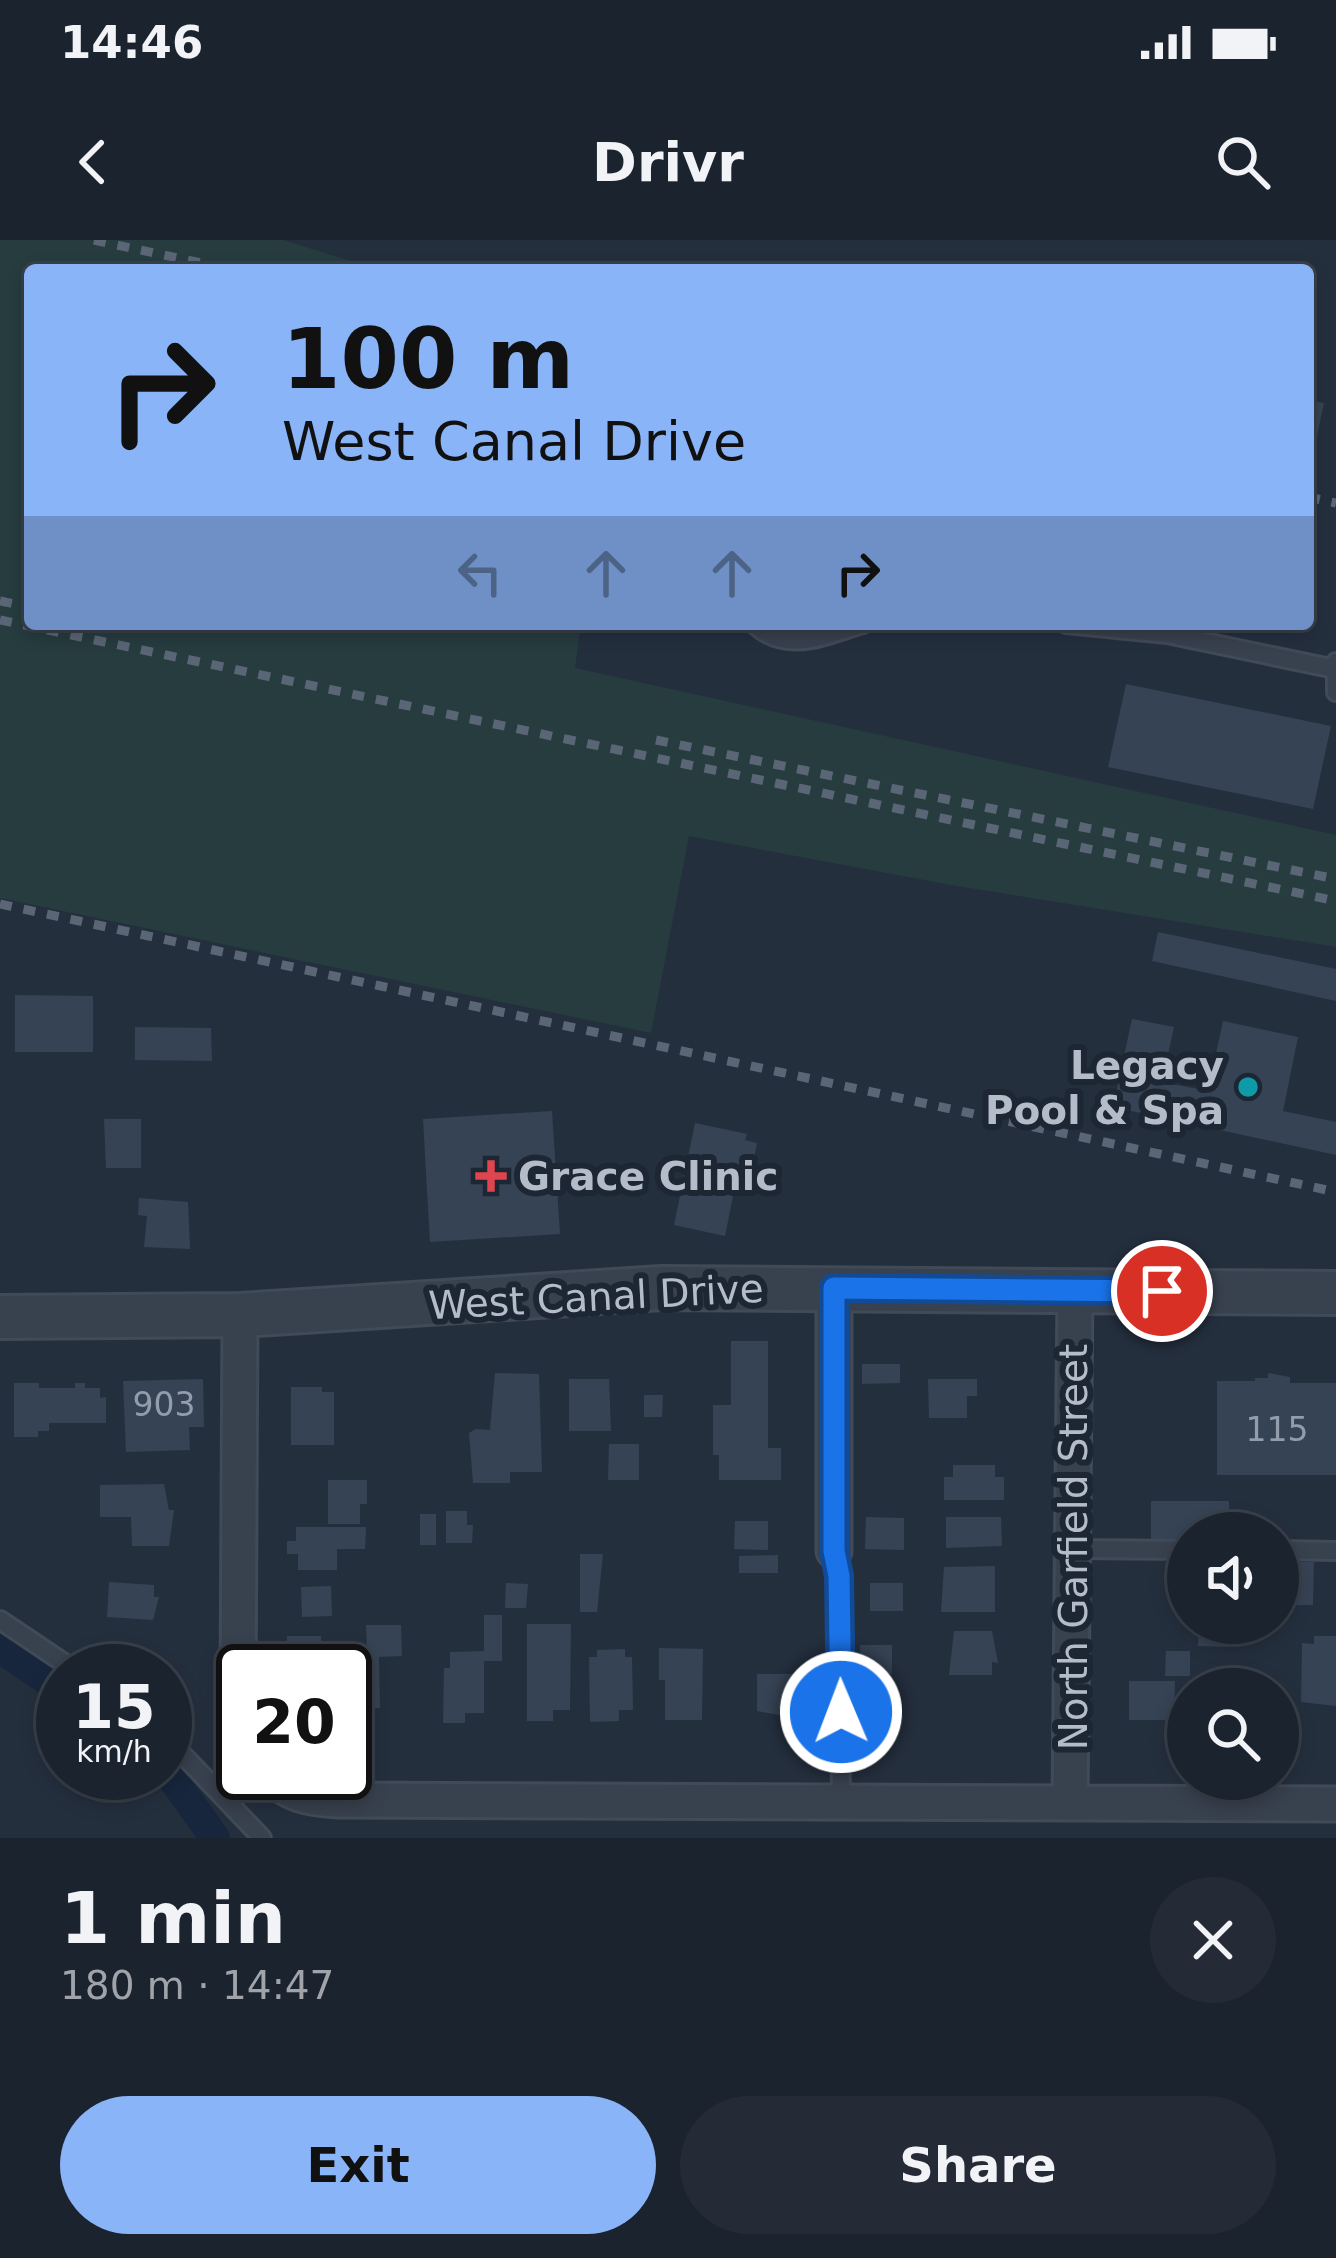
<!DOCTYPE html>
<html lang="en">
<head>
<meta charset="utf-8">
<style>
  :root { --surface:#1b232e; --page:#242b36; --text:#f1f3f6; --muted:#a0a4aa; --line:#39404a; --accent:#8ab4f8 }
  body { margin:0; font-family:"DejaVu Sans",sans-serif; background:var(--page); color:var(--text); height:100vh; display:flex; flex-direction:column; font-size:45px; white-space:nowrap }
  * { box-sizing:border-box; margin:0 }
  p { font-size:39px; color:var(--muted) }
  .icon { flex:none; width:66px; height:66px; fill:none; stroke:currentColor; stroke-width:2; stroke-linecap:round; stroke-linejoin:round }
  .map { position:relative; height:1598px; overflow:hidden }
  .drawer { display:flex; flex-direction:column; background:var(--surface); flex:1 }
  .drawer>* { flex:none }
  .hud { position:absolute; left:24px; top:24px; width:1290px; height:366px; border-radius:12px; box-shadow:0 6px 18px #0003,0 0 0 3px var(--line); background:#8ab4f8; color:#111; overflow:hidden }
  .tools { position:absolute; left:1167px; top:1272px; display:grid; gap:24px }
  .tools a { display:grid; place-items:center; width:132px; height:132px; border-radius:50%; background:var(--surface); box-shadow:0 6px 18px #0003,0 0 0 3px var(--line); font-size:60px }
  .speed { position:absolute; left:36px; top:1404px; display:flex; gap:24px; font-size:60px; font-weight:700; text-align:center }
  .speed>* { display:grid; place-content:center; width:156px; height:156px; border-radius:50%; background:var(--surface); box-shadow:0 6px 18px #0003,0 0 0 3px var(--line); line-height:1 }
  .speed small { font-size:30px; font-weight:400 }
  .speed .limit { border:6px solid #111; border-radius:18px; background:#fff; color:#111 }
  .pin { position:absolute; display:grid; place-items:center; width:102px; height:102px; color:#fff; margin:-51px; border:6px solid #fff; border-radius:50%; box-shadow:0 3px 12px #0007 }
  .me { position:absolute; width:132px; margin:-66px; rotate:359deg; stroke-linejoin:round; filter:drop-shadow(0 0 9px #0008) }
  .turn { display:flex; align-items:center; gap:42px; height:252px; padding:0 60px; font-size:54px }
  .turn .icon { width:156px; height:156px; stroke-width:2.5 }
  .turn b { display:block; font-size:84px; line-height:102px }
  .lanes { display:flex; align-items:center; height:114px; padding:0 60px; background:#0003; justify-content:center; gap:60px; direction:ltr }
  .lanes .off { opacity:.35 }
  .round { display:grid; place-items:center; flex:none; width:126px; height:126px; border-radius:63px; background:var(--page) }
  .head { display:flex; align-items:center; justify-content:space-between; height:204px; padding:0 60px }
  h1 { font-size:72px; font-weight:800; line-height:90px }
  .primary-button { display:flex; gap:24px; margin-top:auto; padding:24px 60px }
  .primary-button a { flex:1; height:138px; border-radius:72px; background:var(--accent); color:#111; font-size:48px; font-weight:800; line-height:138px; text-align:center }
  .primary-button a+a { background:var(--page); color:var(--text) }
  .status { display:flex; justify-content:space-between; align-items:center; height:84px; padding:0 60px; background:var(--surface); direction:ltr }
  .status svg { height:33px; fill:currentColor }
  header { display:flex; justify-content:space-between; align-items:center; height:156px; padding:0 60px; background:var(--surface); font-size:54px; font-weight:800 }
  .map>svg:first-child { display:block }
  .green { fill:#263c3f }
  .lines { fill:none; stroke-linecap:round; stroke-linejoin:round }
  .canal { stroke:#17263c; stroke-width:30 }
  .building { fill:#364354 }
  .service-casing { stroke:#414a57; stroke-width:22 }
  .minor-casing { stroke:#414a57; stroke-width:39 }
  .tertiary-casing { stroke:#414a57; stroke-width:48 }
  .service { stroke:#38414e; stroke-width:16 }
  .minor { stroke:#38414e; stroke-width:33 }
  .tertiary { stroke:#38414e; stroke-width:42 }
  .rail { stroke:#5a6575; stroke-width:9; stroke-dasharray:12 12; stroke-linecap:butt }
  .route-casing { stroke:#114b97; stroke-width:30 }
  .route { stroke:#1a73e8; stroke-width:21 }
  .culture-dot { fill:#0f9aa8; stroke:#1d2633; stroke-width:4.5 }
  .health-dot { fill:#e0444e; stroke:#1d2633; stroke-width:4.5 }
  .labels { text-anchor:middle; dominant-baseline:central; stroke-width:12; stroke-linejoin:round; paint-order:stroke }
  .number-label { font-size:33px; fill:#929caa }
  .poi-label { font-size:39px; font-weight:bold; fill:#b4bcc9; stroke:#1d2633; text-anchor:end }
  .street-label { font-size:39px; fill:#b4bcc9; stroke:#1d2633 }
</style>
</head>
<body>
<div class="status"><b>14:46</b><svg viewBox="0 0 49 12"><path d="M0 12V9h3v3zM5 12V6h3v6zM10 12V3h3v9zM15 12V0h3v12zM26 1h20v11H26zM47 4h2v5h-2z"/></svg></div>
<header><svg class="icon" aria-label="back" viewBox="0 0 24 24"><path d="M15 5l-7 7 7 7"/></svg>Drivr<svg class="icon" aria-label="search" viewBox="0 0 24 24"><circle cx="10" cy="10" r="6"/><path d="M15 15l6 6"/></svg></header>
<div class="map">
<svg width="1336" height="1598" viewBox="0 0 1336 1598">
  <rect width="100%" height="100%" fill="#242f3e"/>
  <!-- green -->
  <path class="green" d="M 0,0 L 283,0 L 380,30 L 30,30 L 30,384 L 581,384 L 575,428 L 1336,595 L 1336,707 L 951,645 L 689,596 L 651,793 L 0,658 Z"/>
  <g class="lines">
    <!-- canal -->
    <path class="canal" d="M 0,1408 L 63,1451
      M 165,1528 L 215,1598"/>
  </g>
  <!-- building -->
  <path class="building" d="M 642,22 L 767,22 L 767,30 L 642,30 Z
    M 1308,160 L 1324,163 L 1310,228 L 1308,227 Z
    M 1126,444 L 1331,486 L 1313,569 L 1108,527 Z
    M 1158,692 L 1336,729 L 1336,761 L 1152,721 Z
    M 15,755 L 93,756 L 93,812 L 15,812 Z
    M 1132,779 L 1174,787 L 1162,842 L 1208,851 L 1223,781 L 1298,797 L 1283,871 L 1336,882 L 1336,915 L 1113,867 Z
    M 135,787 L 211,788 L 212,821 L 135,820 Z
    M 552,871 L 560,994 L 430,1002 L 423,879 Z
    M 104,879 L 141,879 L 141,928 L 106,928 Z
    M 695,883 L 747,894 L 745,900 L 757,903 L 747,954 L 734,951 L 725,996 L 674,985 Z
    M 139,958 L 188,962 L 190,1009 L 144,1007 L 147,976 L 138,975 Z
    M 731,1101 L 768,1101 L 768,1208 L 781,1208 L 781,1240 L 719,1240 L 719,1215 L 713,1215 L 713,1165 L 731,1165 Z
    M 862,1124 L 900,1124 L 900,1143 L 862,1144 Z
    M 495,1133 L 539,1134 L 542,1232 L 510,1232 L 510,1243 L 473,1243 L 469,1193 L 476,1189 L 490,1190 Z
    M 1268,1133 L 1290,1137 L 1290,1143 L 1336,1143 L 1336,1235 L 1217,1235 L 1217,1141 L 1255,1141 L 1255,1138 L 1268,1138 Z
    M 203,1139 L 204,1187 L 189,1187 L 190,1210 L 126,1212 L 123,1141 Z
    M 569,1139 L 609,1139 L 611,1191 L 569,1191 Z
    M 928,1139 L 977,1139 L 977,1156 L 967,1156 L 967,1178 L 929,1178 Z
    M 14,1143 L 39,1143 L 39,1148 L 75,1148 L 75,1143 L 85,1143 L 85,1148 L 100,1148 L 100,1158 L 106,1157 L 106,1183 L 49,1183 L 49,1191 L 38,1191 L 38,1197 L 14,1197 Z
    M 291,1147 L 322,1147 L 322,1152 L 334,1152 L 334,1205 L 291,1205 Z
    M 644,1155 L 663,1155 L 662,1177 L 644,1177 Z
    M 609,1204 L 639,1204 L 639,1240 L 608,1240 Z
    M 953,1225 L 995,1225 L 995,1237 L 1004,1237 L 1004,1260 L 944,1260 L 944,1237 L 953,1237 Z
    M 328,1240 L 367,1240 L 367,1264 L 360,1264 L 360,1284 L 328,1284 Z
    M 164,1244 L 169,1270 L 174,1270 L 169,1306 L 132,1306 L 131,1277 L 100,1277 L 100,1245 Z
    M 1151,1261 L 1229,1261 L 1229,1293 L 1188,1293 L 1188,1304 L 1151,1304 Z
    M 446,1271 L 467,1271 L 467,1285 L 473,1285 L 472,1303 L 446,1303 Z
    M 420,1274 L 436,1274 L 436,1305 L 420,1305 Z
    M 866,1277 L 904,1278 L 904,1310 L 865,1309 Z
    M 946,1277 L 1001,1277 L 1002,1306 L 946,1308 Z
    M 735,1281 L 768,1281 L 768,1310 L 734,1309 Z
    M 296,1287 L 366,1287 L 365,1309 L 337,1309 L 337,1330 L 298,1330 L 298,1314 L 287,1314 L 287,1301 L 296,1301 Z
    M 580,1314 L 603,1314 L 597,1372 L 580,1372 Z
    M 778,1315 L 778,1333 L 739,1333 L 739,1316 Z
    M 1282,1322 L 1314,1322 L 1313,1365 L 1281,1365 Z
    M 995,1326 L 995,1372 L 941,1372 L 944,1327 Z
    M 109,1342 L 154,1345 L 154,1357 L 159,1357 L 153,1380 L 107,1377 Z
    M 506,1343 L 528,1344 L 526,1368 L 505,1368 Z
    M 870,1343 L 903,1343 L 903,1371 L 870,1371 Z
    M 331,1346 L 332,1376 L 302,1377 L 301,1347 Z
    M 484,1375 L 502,1375 L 502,1421 L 484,1421 L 484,1473 L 465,1473 L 465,1483 L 443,1483 L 444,1428 L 450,1428 L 450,1412 L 484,1411 Z
    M 1199,1383 L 1227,1383 L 1230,1407 L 1198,1406 Z
    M 527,1384 L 571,1384 L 570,1470 L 553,1470 L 553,1481 L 527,1481 Z
    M 366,1385 L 401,1385 L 402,1416 L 379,1417 L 380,1468 L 345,1469 L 343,1414 L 367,1414 Z
    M 954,1391 L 992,1391 L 998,1423 L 992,1422 L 992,1435 L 949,1435 Z
    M 287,1396 L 321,1396 L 321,1431 L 287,1431 Z
    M 1314,1396 L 1336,1396 L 1336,1466 L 1301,1462 L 1302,1403 L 1314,1404 Z
    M 860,1405 L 892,1405 L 892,1434 L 860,1434 Z
    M 659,1408 L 703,1409 L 702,1480 L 665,1480 L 665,1440 L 659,1440 Z
    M 625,1409 L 625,1417 L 632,1417 L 633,1470 L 619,1470 L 619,1481 L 590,1482 L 589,1417 L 597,1417 L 597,1410 Z
    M 1166,1411 L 1190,1411 L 1190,1436 L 1165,1436 Z
    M 1204,1433 L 1261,1434 L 1261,1449 L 1204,1449 Z
    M 757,1434 L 805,1434 L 805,1459 L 798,1459 L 798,1473 L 785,1473 L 785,1476 L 757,1471 Z
    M 1129,1441 L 1175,1441 L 1174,1480 L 1129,1480 Z"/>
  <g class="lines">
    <defs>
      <path id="service" d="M 754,384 C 787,415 825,395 863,384
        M 1066,384 L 1167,394 L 1335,429
        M 1336,422 L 1336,452
        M 1072,1309 L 1188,1310
        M 1278,1310 L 1336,1311
        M 834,1311 L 839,1336 L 841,1562
        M 0,1380 L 76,1431
        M 165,1496 L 262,1598"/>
      <path id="minor" d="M 240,1075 L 238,1457 L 243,1480
        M 834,1311 L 834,1048
        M 268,1533 C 288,1555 309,1558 337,1560 L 1336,1564
        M 1070,1563 L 1075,1050"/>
      <path id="tertiary" d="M 0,1077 L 240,1075 L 662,1048 L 1336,1053"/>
    </defs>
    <!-- service casing -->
    <use href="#service" class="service-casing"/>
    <!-- minor casing -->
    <use href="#minor" class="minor-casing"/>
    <!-- tertiary casing -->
    <use href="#tertiary" class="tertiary-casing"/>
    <!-- service -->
    <use href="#service" class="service"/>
    <!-- minor -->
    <use href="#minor" class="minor"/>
    <!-- tertiary -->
    <use href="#tertiary" class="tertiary"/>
    <!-- rail -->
    <path class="rail" d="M 94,0 L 234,30
      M 1308,257 L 1336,263
      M 0,361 L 30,367
      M 0,380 L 1336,661
      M 656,500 L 1336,639
      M 0,664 L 1336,952"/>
  </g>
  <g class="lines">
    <defs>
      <path id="route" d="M 841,1472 L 839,1336 L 834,1311 L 834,1048 L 1162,1051"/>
    </defs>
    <!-- route casing -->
    <use href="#route" class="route-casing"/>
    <!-- route -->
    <use href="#route" class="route"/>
  </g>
  <!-- markers -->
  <circle class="culture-dot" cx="1248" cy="847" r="12"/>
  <path class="health-dot" d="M485 918h12v12h12v12h-12v12h-12v-12h-12v-12h12z"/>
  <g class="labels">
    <!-- number labels -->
    <g class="number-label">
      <text x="164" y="1164">903</text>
      <text x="1277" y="1189">115</text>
    </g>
    <!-- poi labels -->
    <g class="poi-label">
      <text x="1224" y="825">Legacy<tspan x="1224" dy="45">Pool &amp; Spa</tspan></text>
      <text x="518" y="936" text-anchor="start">Grace Clinic</text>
    </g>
    <!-- street labels -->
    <g class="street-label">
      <text transform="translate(596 1057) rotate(-3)">West Canal Drive</text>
      <text transform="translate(1073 1307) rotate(-90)">North Garfield Street</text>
    </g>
  </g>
</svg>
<div class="tools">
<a><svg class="icon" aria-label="sound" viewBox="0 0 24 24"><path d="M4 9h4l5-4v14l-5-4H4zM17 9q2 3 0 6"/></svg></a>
<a><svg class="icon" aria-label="search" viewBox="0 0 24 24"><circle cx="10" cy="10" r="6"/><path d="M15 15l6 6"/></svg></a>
</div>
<div class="speed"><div>15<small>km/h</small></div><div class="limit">20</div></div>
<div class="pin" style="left:1162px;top:1051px;background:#d93025"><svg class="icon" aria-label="arrive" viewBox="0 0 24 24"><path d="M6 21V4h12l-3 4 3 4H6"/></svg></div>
<svg class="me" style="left:841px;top:1472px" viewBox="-20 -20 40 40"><circle r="17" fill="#1a73e8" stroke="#fff" stroke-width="3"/><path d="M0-11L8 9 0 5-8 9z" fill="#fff"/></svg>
<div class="hud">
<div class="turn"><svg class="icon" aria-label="right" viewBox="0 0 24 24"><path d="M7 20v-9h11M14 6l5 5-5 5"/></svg><div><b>100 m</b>West Canal Drive</div></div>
<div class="lanes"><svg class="icon off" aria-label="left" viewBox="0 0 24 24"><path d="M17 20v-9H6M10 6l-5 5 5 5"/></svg><svg class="icon off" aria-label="ahead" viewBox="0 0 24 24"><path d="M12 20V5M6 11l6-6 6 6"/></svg><svg class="icon off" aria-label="ahead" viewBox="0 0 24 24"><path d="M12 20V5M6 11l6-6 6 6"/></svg><svg class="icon" aria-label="right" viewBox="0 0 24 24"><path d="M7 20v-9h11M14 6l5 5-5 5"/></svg></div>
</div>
</div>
<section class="drawer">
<div class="head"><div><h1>1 min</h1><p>180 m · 14:47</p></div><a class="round"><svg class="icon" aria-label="close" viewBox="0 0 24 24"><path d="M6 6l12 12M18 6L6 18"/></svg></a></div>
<div class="primary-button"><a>Exit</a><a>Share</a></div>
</section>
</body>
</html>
